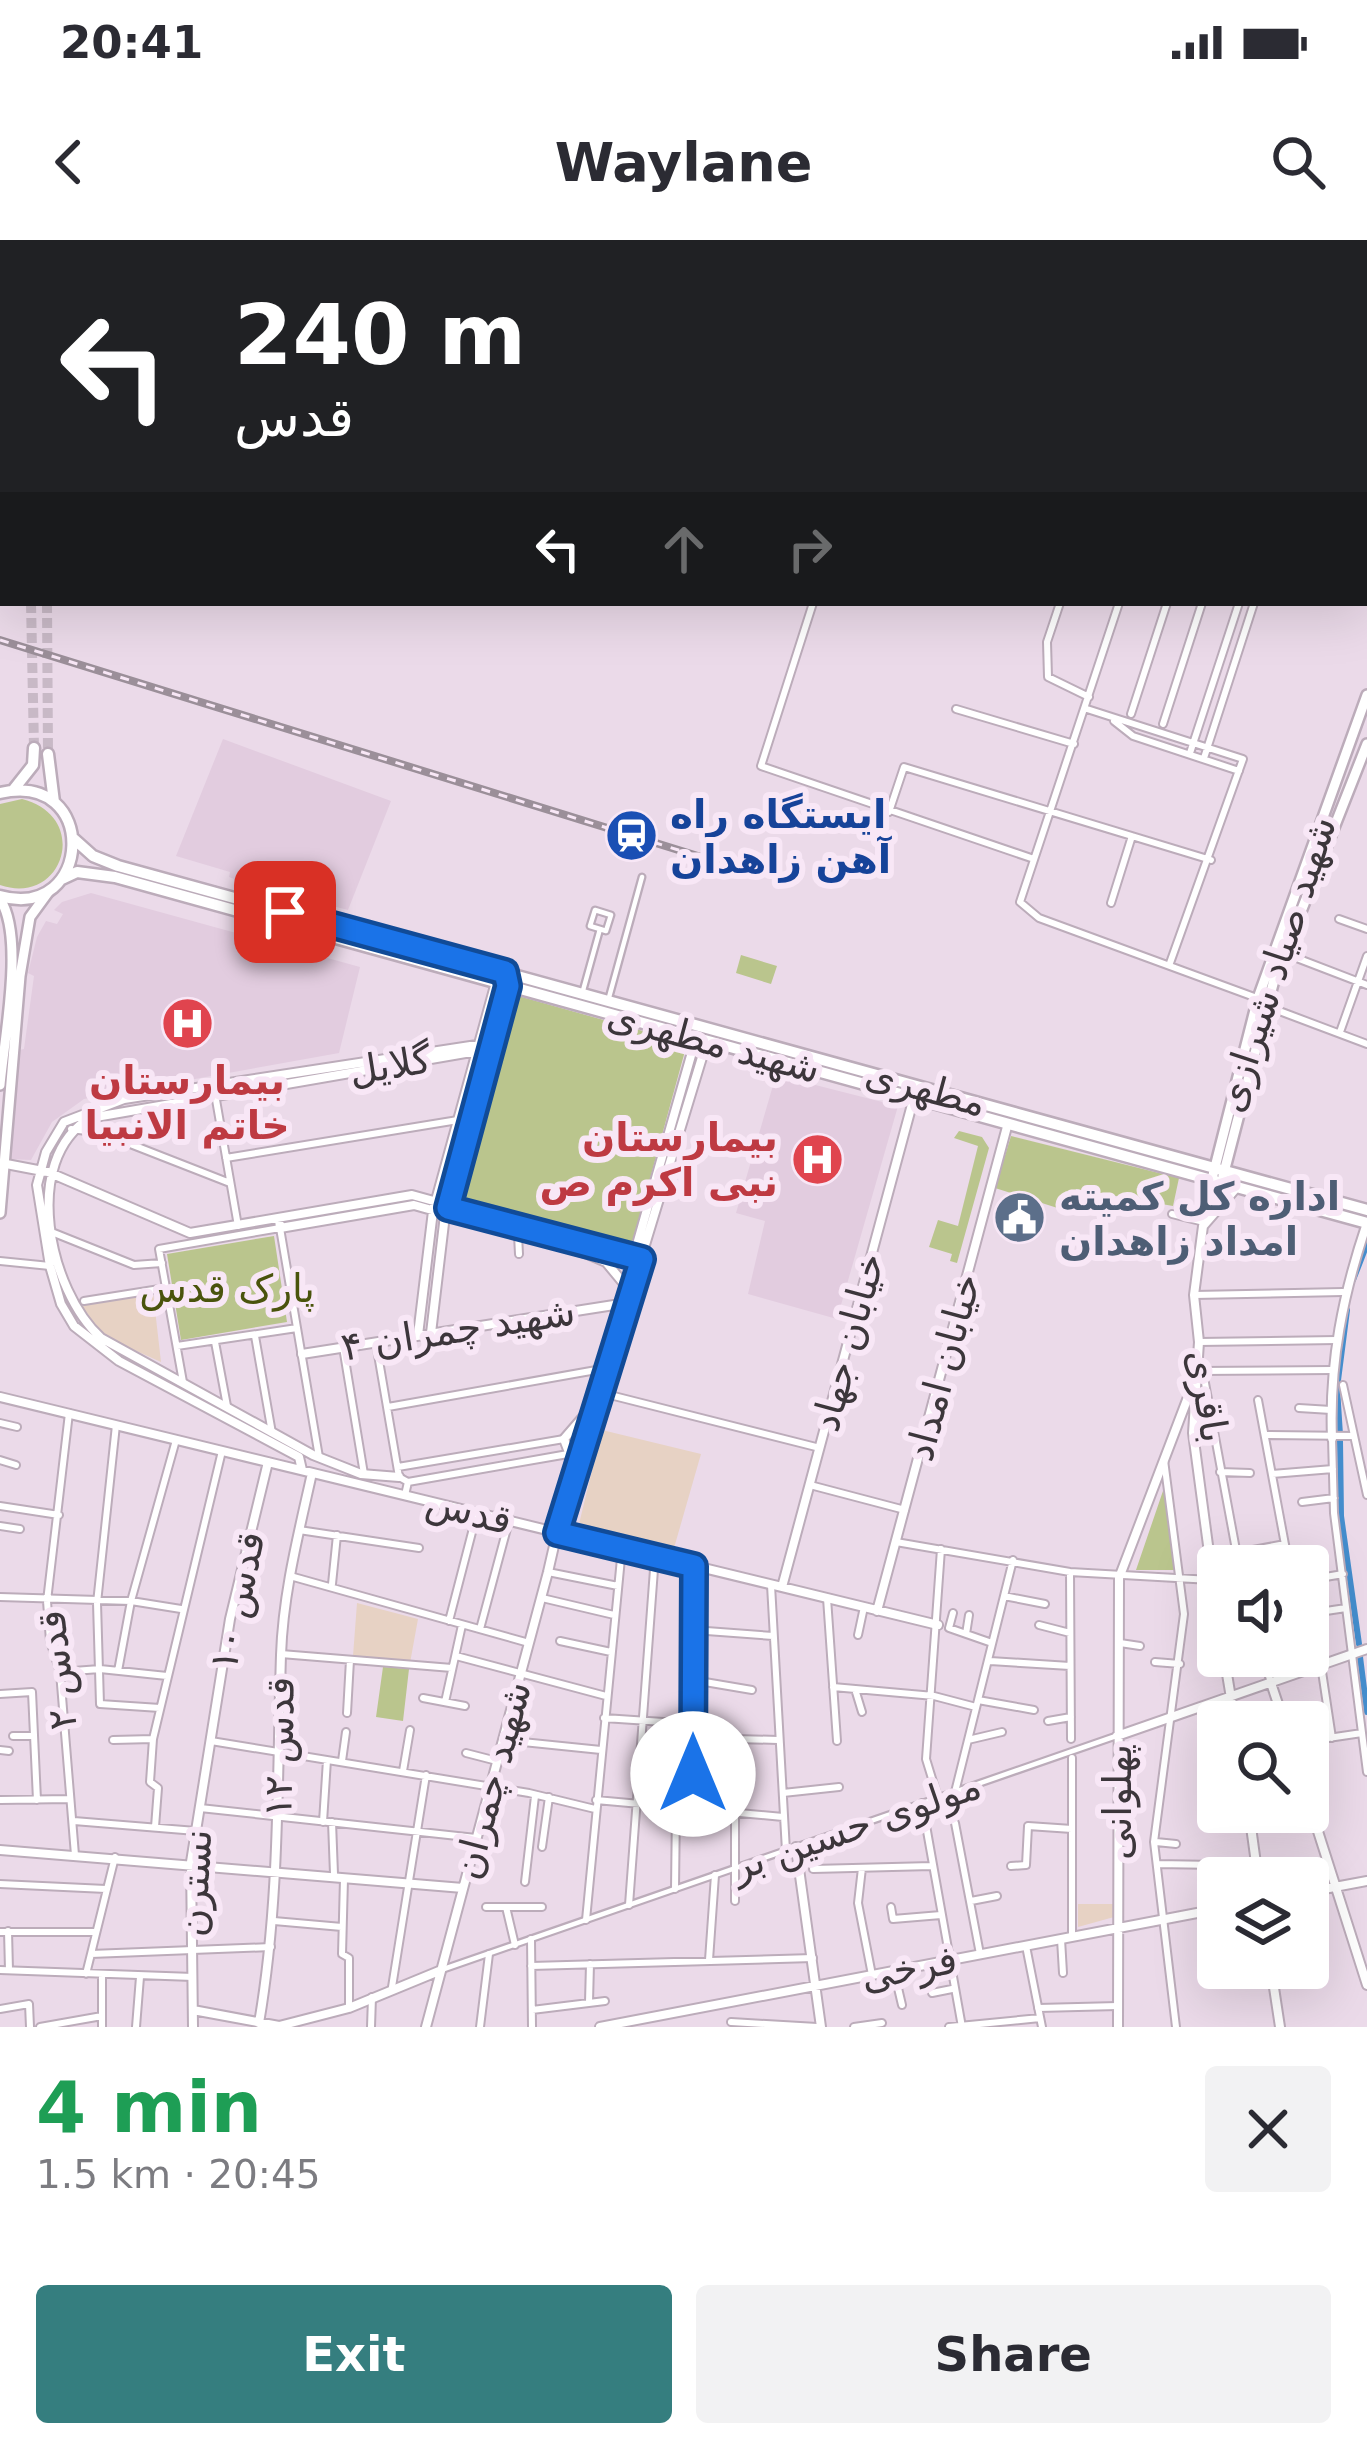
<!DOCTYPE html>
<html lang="en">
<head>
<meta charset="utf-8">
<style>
  :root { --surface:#fff; --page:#f2f2f3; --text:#2b2b33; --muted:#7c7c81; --accent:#357e7f }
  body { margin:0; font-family:"DejaVu Sans",Cairo,sans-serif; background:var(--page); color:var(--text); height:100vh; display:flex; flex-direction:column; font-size:45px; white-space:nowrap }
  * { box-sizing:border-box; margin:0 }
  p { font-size:39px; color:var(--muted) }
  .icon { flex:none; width:66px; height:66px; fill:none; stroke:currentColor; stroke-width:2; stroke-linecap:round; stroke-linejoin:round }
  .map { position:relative; height:1787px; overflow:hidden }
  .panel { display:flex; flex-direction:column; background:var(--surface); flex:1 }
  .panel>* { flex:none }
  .guide { position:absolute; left:0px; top:0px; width:1368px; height:366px; box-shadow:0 12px 48px #0002; background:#202124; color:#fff; overflow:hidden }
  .controls { position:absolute; left:1197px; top:1305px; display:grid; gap:24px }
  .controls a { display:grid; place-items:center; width:132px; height:132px; border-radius:12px; background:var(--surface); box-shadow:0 12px 48px #0002; font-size:60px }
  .pin { position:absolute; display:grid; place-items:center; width:102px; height:102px; color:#fff; margin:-51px; border-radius:24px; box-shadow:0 6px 18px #0006 }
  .me { position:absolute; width:132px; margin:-66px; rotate:0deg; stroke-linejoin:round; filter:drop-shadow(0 0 9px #0008) }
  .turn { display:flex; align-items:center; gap:42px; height:252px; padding:0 36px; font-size:54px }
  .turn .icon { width:156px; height:156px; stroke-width:2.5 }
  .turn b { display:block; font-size:84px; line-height:102px }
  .lanes { display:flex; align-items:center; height:114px; padding:0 36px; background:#0003; justify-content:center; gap:60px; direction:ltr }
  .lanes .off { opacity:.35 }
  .round { display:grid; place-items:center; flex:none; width:126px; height:126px; border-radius:12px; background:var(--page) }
  .overview { display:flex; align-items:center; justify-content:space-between; height:204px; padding:0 36px }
  h1 { font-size:72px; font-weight:700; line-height:90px; color:#1e9e55 }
  .cta { display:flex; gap:24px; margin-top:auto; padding:24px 36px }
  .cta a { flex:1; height:138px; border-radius:12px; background:var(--accent); color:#fff; font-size:48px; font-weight:700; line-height:138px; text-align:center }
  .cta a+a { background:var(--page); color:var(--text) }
  .status { display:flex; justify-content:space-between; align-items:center; height:84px; padding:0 60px; background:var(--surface); direction:ltr }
  .status svg { height:33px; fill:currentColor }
  header { display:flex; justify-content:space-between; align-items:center; height:156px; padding:0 36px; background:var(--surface); font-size:54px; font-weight:700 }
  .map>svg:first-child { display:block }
  .built { fill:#e2ccdf }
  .industrial { fill:#e7cfd8 }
  .education { fill:#e7d2c4 }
  .green { fill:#bac58d }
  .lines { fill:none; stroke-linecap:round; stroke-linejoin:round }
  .canal { stroke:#448dcd; stroke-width:6 }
  .primary-tunnel { stroke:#c8b9c6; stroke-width:10; stroke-dasharray:10 5; stroke-linecap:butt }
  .pedestrian-casing { stroke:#bcacba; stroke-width:9 }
  .minor-casing { stroke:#bcacba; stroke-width:10 }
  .tertiary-casing { stroke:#bcacba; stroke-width:12 }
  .secondary-casing { stroke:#bcacba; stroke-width:14 }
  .primary-casing { stroke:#bcacba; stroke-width:15 }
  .pedestrian { stroke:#fff; stroke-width:4.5 }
  .minor { stroke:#fff; stroke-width:6 }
  .tertiary { stroke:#fff; stroke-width:8 }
  .secondary { stroke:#fff; stroke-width:9 }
  .primary { stroke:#fff; stroke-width:10 }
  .rail-casing { stroke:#9b8f99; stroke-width:8 }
  .rail { stroke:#f8e7f6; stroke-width:3; stroke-dasharray:9; stroke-linecap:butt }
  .route-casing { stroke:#114b97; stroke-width:30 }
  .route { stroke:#1a73e8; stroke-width:21 }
  .labels { text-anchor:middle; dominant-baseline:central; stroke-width:12; stroke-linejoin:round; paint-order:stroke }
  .transit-label { font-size:39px; font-weight:bold; fill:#164399; stroke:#f8e7f6; text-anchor:start }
  .street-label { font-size:39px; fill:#3c363b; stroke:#f8e7f6 }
  .health-label { font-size:39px; font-weight:bold; fill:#be3a42; stroke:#f8e7f6 }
  .service-label { font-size:39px; font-weight:bold; fill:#4e5e75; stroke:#f8e7f6; text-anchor:start }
  .park-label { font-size:39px; fill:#4a540c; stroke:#f8e7f6 }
</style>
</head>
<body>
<div class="status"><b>20:41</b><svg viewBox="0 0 49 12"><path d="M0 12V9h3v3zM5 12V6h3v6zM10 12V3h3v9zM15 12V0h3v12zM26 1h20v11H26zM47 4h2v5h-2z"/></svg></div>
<header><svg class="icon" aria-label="back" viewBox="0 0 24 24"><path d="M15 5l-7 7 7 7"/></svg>Waylane<svg class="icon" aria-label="search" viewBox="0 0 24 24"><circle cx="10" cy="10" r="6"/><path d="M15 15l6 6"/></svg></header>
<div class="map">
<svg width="1367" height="1787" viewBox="0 0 1367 1787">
  <rect width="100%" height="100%" fill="#ebdae9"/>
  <!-- built -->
  <path class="built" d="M 223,499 L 391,561 L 348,670 L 247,644 L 229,637 L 230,632 L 176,616 Z
    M 91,653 L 360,727 L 339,813 L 84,859 L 52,882 L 31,920 L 10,919 L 19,810 L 24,809 L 34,736 L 28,733 L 37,697 L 46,681 L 57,684 L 63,674 L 54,670 L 62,662 Z
    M 776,835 L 898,866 L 837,1079 L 748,1054 L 765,981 L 736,973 Z"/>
  <!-- industrial -->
  <path class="industrial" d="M 1122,0 L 1367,0 L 1367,110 L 1365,3 Z"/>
  <!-- education -->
  <path class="education" d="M 153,1052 L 161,1122 L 103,1096 L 80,1063 Z
    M 602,1190 L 701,1214 L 674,1308 L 578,1288 Z
    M 357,1363 L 418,1379 L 410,1423 L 353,1416 Z
    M 1078,1664 L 1113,1664 L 1114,1677 L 1078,1687 Z"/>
  <!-- green -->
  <path class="green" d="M 22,559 C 92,577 63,667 0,645 L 0,564 Z
    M 741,715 L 777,726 L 771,744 L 736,733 Z
    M 511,754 L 682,802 L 685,811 L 630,1012 L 465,969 L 459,959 Z
    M 959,891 L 982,897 L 989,908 L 957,1023 L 950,1021 L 952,1014 L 929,1007 L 938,980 L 958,986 L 978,906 L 954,898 Z
    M 1011,896 L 1179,938 L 1173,966 L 1076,949 L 1070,972 L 995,948 Z
    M 274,996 L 287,1082 L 181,1100 L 167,1014 Z
    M 1168,1238 L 1175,1330 L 1136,1330 L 1164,1248 Z
    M 383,1427 L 409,1429 L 403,1481 L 376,1477 Z"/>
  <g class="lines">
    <!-- canal -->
    <path class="canal" d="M 1353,1040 L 1367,1004
      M 1340,1195 L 1337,1148 L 1347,1070
      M 1340,1201 L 1341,1276 L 1359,1404
      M 1360,1417 L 1367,1472"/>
    <!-- primary-tunnel -->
    <path class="primary-tunnel" d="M 31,363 L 34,508
      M 47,363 L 48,514"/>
    <defs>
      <path id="pedestrian" d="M 582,754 L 600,689 L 606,691 L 611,675 L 595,670 L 590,686 L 600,689
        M 608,761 L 642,637
        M 441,1730 L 1116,1496"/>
      <path id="minor" d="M 791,3 L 793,0
        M 813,363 L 761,526 L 1034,619
        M 1060,363 L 1047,402 L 1048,437 L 1089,457
        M 1119,363 L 1020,662 L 1039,678 L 1257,758
        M 956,469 L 1074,504
        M 1087,469 L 1243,519 L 1170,723
        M 1131,474 L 1167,363
        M 1114,481 L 1133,496 L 1239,531
        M 1163,484 L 1202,363
        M 1190,513 L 1239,363
        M 1204,518 L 1254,363
        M 889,572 L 904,527 L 1211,620
        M 1111,663 L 1132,596
        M 1339,679 L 1367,689
        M 1294,717 L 1367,745
        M 1282,772 L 1367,804
        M 1340,792 L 1367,716
        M 215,854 L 238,986
        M 71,889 L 102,893 L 230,943
        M 226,918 L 458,880
        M 1172,974 L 1204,982
        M 54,993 L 134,1025 L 162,1023
        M 518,995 L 519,1014
        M 0,1021 L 50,1026
        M 1194,1055 L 1343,1052
        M 84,1061 L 166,1048
        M 255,1096 L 272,1193
        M 215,1102 L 227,1166
        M 1199,1102 L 1337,1100
        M 376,1103 L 399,1237 L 408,1242
        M 177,1106 L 297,1088
        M 343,1107 L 364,1234
        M 183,1142 L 159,1009 L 280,988 L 319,1217
        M 1343,1145 L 1367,1255
        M 602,1153 L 820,1208
        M 1258,1160 L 1289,1326
        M 388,1167 L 602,1129
        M 1299,1168 L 1331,1170
        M 69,1173 L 47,1361 L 50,1401 L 60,1432 L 75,1615
        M 0,1183 L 17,1187
        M 116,1185 L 97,1363 L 100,1464 L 160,1468
        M 1265,1195 L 1354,1196
        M 1332,1198 L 1334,1273 L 1367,1532
        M 0,1220 L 16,1225
        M 1164,1220 L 1184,1374 L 1154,1602 L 1176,1787
        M 398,1227 L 564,1199
        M 1220,1232 L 1250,1233
        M 1272,1234 L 1333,1229
        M 810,1245 L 905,1270
        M 405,1255 L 408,1242 L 568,1214
        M 1302,1262 L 1334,1258
        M 0,1266 L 59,1275
        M 0,1286 L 20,1289
        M 299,1290 L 419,1308
        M 896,1302 L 1070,1332 L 1211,1340
        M 1237,1313 L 1285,1304
        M 1239,1326 L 1205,1143 L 1198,1131 L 1333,1130
        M 548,1332 L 618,1346
        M 1070,1332 L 1071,1499
        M 290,1336 L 529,1403
        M 1308,1340 L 1343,1334
        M 332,1344 L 337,1295
        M 771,1345 L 786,1611
        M 1004,1356 L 1045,1364
        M 0,1357 L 131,1361 L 181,1369
        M 542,1358 L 614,1375
        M 827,1358 L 837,1501
        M 1326,1371 L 1346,1368
        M 953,1373 L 949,1388 L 992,1403
        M 449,1381 L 477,1273
        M 1039,1385 L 1070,1393
        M 480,1389 L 509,1281
        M 693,1390 L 773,1396
        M 966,1394 L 969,1375
        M 858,1395 L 864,1367
        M 560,1401 L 611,1412
        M 1120,1403 L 1140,1406
        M 1308,1412 L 1313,1427
        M 281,1414 L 452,1428
        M 456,1416 L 606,1456
        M 1263,1416 L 1271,1443
        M 990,1421 L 1070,1426
        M 1155,1422 L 1180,1424
        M 1321,1425 L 1332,1498
        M 118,1431 L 131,1361 L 176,1200
        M 60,1432 L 100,1429 L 167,1436
        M 693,1440 L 752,1450
        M 833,1447 L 934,1456 L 976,1467
        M 855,1449 L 862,1472
        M 0,1454 L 32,1452 L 37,1560
        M 423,1458 L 465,1466
        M 978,1460 L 1034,1470
        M 445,1462 L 462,1385
        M 1201,1467 L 1206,1497 L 1202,1539
        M 347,1473 L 350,1420
        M 604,1478 L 693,1484
        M 1048,1481 L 1071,1477
        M 13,1496 L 34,1496
        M 693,1498 L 778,1500
        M 113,1500 L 153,1499
        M 503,1500 L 601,1510
        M 968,1500 L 1002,1492
        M 211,1501 L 529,1553 L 595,1569
        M 1308,1501 L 1362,1493
        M 0,1510 L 9,1511
        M 466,1513 L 497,1521
        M 1072,1518 L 1072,1697
        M 342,1521 L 346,1492
        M 403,1531 L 410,1490
        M 955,1552 L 1013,1320
        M 783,1553 L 839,1547
        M 938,1558 L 926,1519 L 941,1309
        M 0,1560 L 70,1559
        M 596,1560 L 783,1577
        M 922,1563 L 962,1787
        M 200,1568 L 476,1598
        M 693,1569 L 694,1326
        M 735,1572 L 735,1661
        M 74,1581 L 196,1591
        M 323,1582 L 327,1520
        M 332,1582 L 334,1634
        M 955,1583 L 980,1714
        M 155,1587 L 158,1548 L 150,1542 L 153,1499 L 222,1211
        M 1156,1602 L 1176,1604
        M 542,1607 L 549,1557
        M 1298,1623 L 1303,1638
        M 1157,1624 L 1217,1625
        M 1011,1626 L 1026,1625 L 1028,1586 L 1072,1589
        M 862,1628 L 858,1663 L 872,1735
        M 813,1629 L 932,1626
        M 1226,1638 L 1225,1633 L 1235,1633
        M 344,1639 L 342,1714 L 349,1718 L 349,1768
        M 525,1642 L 535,1556
        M 0,1644 L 106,1649
        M 1207,1646 L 1210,1702
        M 675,1649 L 676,1567
        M 971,1661 L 997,1656
        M 629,1665 L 655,1316
        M 486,1667 L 542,1667
        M 506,1667 L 515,1705
        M 891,1667 L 893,1679 L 941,1675
        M 586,1680 L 622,1308
        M 274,1681 L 342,1687
        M 8,1691 L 9,1730
        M 0,1692 L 96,1692
        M 531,1699 L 532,1787
        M 1061,1699 L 1063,1733
        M 1026,1706 L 1042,1787
        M 91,1714 L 271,1707
        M 709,1720 L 715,1635
        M 531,1726 L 813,1718
        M 0,1730 L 193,1737
        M 894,1731 L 902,1765
        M 86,1734 L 115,1617
        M 102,1735 L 102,1787
        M 392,1747 L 426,1535
        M 932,1753 L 952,1749
        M 589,1762 L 590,1724
        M 1038,1768 L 1118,1766
        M 0,1769 L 29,1764 L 30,1787
        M 532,1770 L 605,1761
        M 731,1782 L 817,1787
        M 40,1787 L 102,1776
        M 136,1787 L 140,1737
        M 371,1787 L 372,1757
        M 480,1787 L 489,1714
        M 854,1787 L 882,1783
        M 949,1787 L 1040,1778"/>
      <path id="tertiary" d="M 1,923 L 48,932 L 190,993 L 412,955 L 642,1019
        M 1209,969 L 1221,941
        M 279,979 L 280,988 L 414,965 L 585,1013 L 606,1022 L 625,1045
        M 1204,984 L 1202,966 L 1212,939
        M 431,1093 L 445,975 L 508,746
        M 418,1095 L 433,971 L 496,742
        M 302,1114 L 614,1065
        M 0,1157 L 938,1385
        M 1332,1198 C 1329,1123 1343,1054 1367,983
        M 302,1230 L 299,1217 L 119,1121 L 74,1086 L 61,1064 L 50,1026 L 37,945 L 46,912 L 64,882 L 124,859 L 490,803
        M 399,1237 L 361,1234 L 313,1215 L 101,1098 C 49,1051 20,920 90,878 L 477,811 L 492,804
        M 558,1291 L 707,801
        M 782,1347 L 914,857
        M 877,1371 L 1008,883
        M 1218,1380 L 1193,1193 L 1199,1102 L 1194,1055 L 1203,986 L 1237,947
        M 1224,1416 L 1235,1482
        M 1271,1443 L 1284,1482
        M 1117,1496 L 1367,1409
        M 1308,1560 L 1367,1745
        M 1249,1572 L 1258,1638
        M 796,1607 L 821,1787
        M 0,1610 L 463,1648
        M 1308,1652 L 1367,1641
        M 1271,1728 L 1280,1787
        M 193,1770 L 279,1786 L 349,1768 L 439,1731
        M 259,1783 C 280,1661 277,1538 281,1415 C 283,1353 299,1292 312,1233
        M 193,1787 L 191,1622 L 230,1379 L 268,1222
        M 426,1787 L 548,1332 L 573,1223 L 564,1199 L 590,1169 L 696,798
        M 600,1787 L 1218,1669
        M 1118,1787 L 1119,1338 L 1198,1131"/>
      <path id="secondary" d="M 1070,0 L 1077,3
        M 1098,0 L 1105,3
        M 75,3 L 76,0
        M 1365,121 L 1367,122
        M 1365,134 L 1367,135
        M 0,659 C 25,697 4,799 0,845
        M 1223,936 L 1274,740 L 1367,504
        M 1212,939 L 1258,758 L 1367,455
        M 0,973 L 20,736 L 30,677 L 49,651"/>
      <path id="primary" d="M 84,3 L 86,0
        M 107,3 L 109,0
        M 48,514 L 54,562
        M 14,549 L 33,525 L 34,508
        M 0,553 C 100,530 93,682 0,656
        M 74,599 L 93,616 L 118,626 L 1367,970
        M 62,639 L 77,632 L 115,637 L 1367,983"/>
    </defs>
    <!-- pedestrian casing -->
    <use href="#pedestrian" class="pedestrian-casing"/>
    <!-- minor casing -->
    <use href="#minor" class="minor-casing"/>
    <!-- tertiary casing -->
    <use href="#tertiary" class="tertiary-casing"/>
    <!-- secondary casing -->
    <use href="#secondary" class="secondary-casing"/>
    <!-- primary casing -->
    <use href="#primary" class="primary-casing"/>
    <!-- pedestrian -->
    <use href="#pedestrian" class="pedestrian"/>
    <!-- minor -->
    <use href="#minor" class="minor"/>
    <!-- tertiary -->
    <use href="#tertiary" class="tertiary"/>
    <!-- secondary -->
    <use href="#secondary" class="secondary"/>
    <!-- primary -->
    <use href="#primary" class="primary"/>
    <defs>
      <path id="rail" d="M 0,400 L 743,630"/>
    </defs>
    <!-- rail casing -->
    <use href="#rail" class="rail-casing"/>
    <!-- rail -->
    <use href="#rail" class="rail"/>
  </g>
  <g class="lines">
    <defs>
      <path id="route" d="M 285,672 L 505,732 L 508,746 L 448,968 L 642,1019 L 557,1293 L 694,1326 L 693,1534"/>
    </defs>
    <!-- route casing -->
    <use href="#route" class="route-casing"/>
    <!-- route -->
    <use href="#route" class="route"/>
  </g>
  <!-- icons -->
  <defs>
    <symbol id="station-disc" viewBox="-11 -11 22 22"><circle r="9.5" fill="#1a4fb4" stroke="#f8e7f6"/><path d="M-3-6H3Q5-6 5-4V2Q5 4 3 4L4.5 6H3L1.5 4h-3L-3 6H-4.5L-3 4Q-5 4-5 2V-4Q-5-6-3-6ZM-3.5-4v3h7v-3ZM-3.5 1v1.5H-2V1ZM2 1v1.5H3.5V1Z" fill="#fff"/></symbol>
    <symbol id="hospital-disc" viewBox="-11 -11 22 22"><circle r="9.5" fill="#e0444e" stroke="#f8e7f6"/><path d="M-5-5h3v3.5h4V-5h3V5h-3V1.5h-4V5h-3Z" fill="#fff"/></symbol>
    <symbol id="civic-disc" viewBox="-11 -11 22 22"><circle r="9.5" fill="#5c6f8a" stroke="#f8e7f6"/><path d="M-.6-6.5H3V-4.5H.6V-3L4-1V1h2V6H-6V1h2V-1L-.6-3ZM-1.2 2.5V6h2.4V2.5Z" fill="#fff"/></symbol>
  </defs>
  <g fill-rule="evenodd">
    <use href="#station-disc" x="602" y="566" width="59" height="59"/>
    <use href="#hospital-disc" x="158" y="754" width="59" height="59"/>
    <use href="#hospital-disc" x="788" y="890" width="59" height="59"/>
    <use href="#civic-disc" x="990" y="948" width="59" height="59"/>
  </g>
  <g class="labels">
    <!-- transit labels -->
    <g class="transit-label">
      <text x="670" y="574">ایستگاه راه<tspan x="670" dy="45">آهن زاهدان</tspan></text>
    </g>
    <!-- street labels -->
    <g class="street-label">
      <text transform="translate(1276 724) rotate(-72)">شهید صیاد شیرازی</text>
      <text transform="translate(714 802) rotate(15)">شهید مطهری</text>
      <text transform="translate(390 825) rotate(-9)">گلایل</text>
      <text transform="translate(926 848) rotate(15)">مطهری</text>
      <text transform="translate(458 1089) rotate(-9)">شهید چمران ۴</text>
      <text transform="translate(848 1102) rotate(-75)">خیابان جهاد</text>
      <text transform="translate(943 1127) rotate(-75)">خیابان امداد</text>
      <text transform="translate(1208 1156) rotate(81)">باقری</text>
      <text transform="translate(469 1271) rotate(14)">قدس</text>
      <text transform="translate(237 1361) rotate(-78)">قدس ۱۰</text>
      <text transform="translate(57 1430) rotate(-96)">قدس ۲</text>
      <text transform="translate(279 1507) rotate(-89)">قدس ۱۲</text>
      <text transform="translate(492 1540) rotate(-75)">شهید چمران</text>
      <text transform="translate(1117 1562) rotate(-90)">پهلوانی</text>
      <text transform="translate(856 1586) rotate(-19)">مولوی حسین بر</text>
      <text transform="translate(195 1643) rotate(-87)">نسترن</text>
      <text transform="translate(909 1728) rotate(-11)">فرخی</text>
    </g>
    <!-- health labels -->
    <g class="health-label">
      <text x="187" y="840">بیمارستان<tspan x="187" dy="45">خاتم الانبیا</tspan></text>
      <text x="778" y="897" text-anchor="end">بیمارستان<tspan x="778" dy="45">نبی اکرم ص</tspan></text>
    </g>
    <!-- service labels -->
    <g class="service-label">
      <text x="1059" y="956">اداره کل کمیته<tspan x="1059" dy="45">امداد زاهدان</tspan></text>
    </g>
    <!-- park labels -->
    <g class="park-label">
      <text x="227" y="1048">پارک قدس</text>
    </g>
  </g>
</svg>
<div class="controls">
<a><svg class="icon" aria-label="sound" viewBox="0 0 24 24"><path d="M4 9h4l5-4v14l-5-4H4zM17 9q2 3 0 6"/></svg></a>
<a><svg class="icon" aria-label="search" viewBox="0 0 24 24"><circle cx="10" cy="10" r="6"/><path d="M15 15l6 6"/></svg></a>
<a><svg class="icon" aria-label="layers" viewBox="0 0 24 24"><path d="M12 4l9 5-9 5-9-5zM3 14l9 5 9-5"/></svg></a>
</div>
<div class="pin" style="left:285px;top:672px;background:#d93025"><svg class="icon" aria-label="arrive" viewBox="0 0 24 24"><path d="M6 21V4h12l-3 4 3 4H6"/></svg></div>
<svg class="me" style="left:693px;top:1534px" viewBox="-20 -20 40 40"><circle r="19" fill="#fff"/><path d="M0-13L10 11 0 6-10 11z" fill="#1a73e8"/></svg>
<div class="guide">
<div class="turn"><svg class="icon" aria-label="left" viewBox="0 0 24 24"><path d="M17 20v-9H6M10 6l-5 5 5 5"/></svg><div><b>240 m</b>قدس</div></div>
<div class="lanes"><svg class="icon" aria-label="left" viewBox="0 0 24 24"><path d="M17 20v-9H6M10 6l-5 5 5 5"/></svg><svg class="icon off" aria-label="ahead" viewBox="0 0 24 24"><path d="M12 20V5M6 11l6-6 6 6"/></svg><svg class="icon off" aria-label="right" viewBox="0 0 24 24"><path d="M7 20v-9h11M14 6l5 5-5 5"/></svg></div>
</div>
</div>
<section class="panel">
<div class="overview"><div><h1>4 min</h1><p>1.5 km · 20:45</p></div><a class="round"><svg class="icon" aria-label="close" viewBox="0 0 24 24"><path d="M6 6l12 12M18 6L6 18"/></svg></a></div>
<div class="cta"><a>Exit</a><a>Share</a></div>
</section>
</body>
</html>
